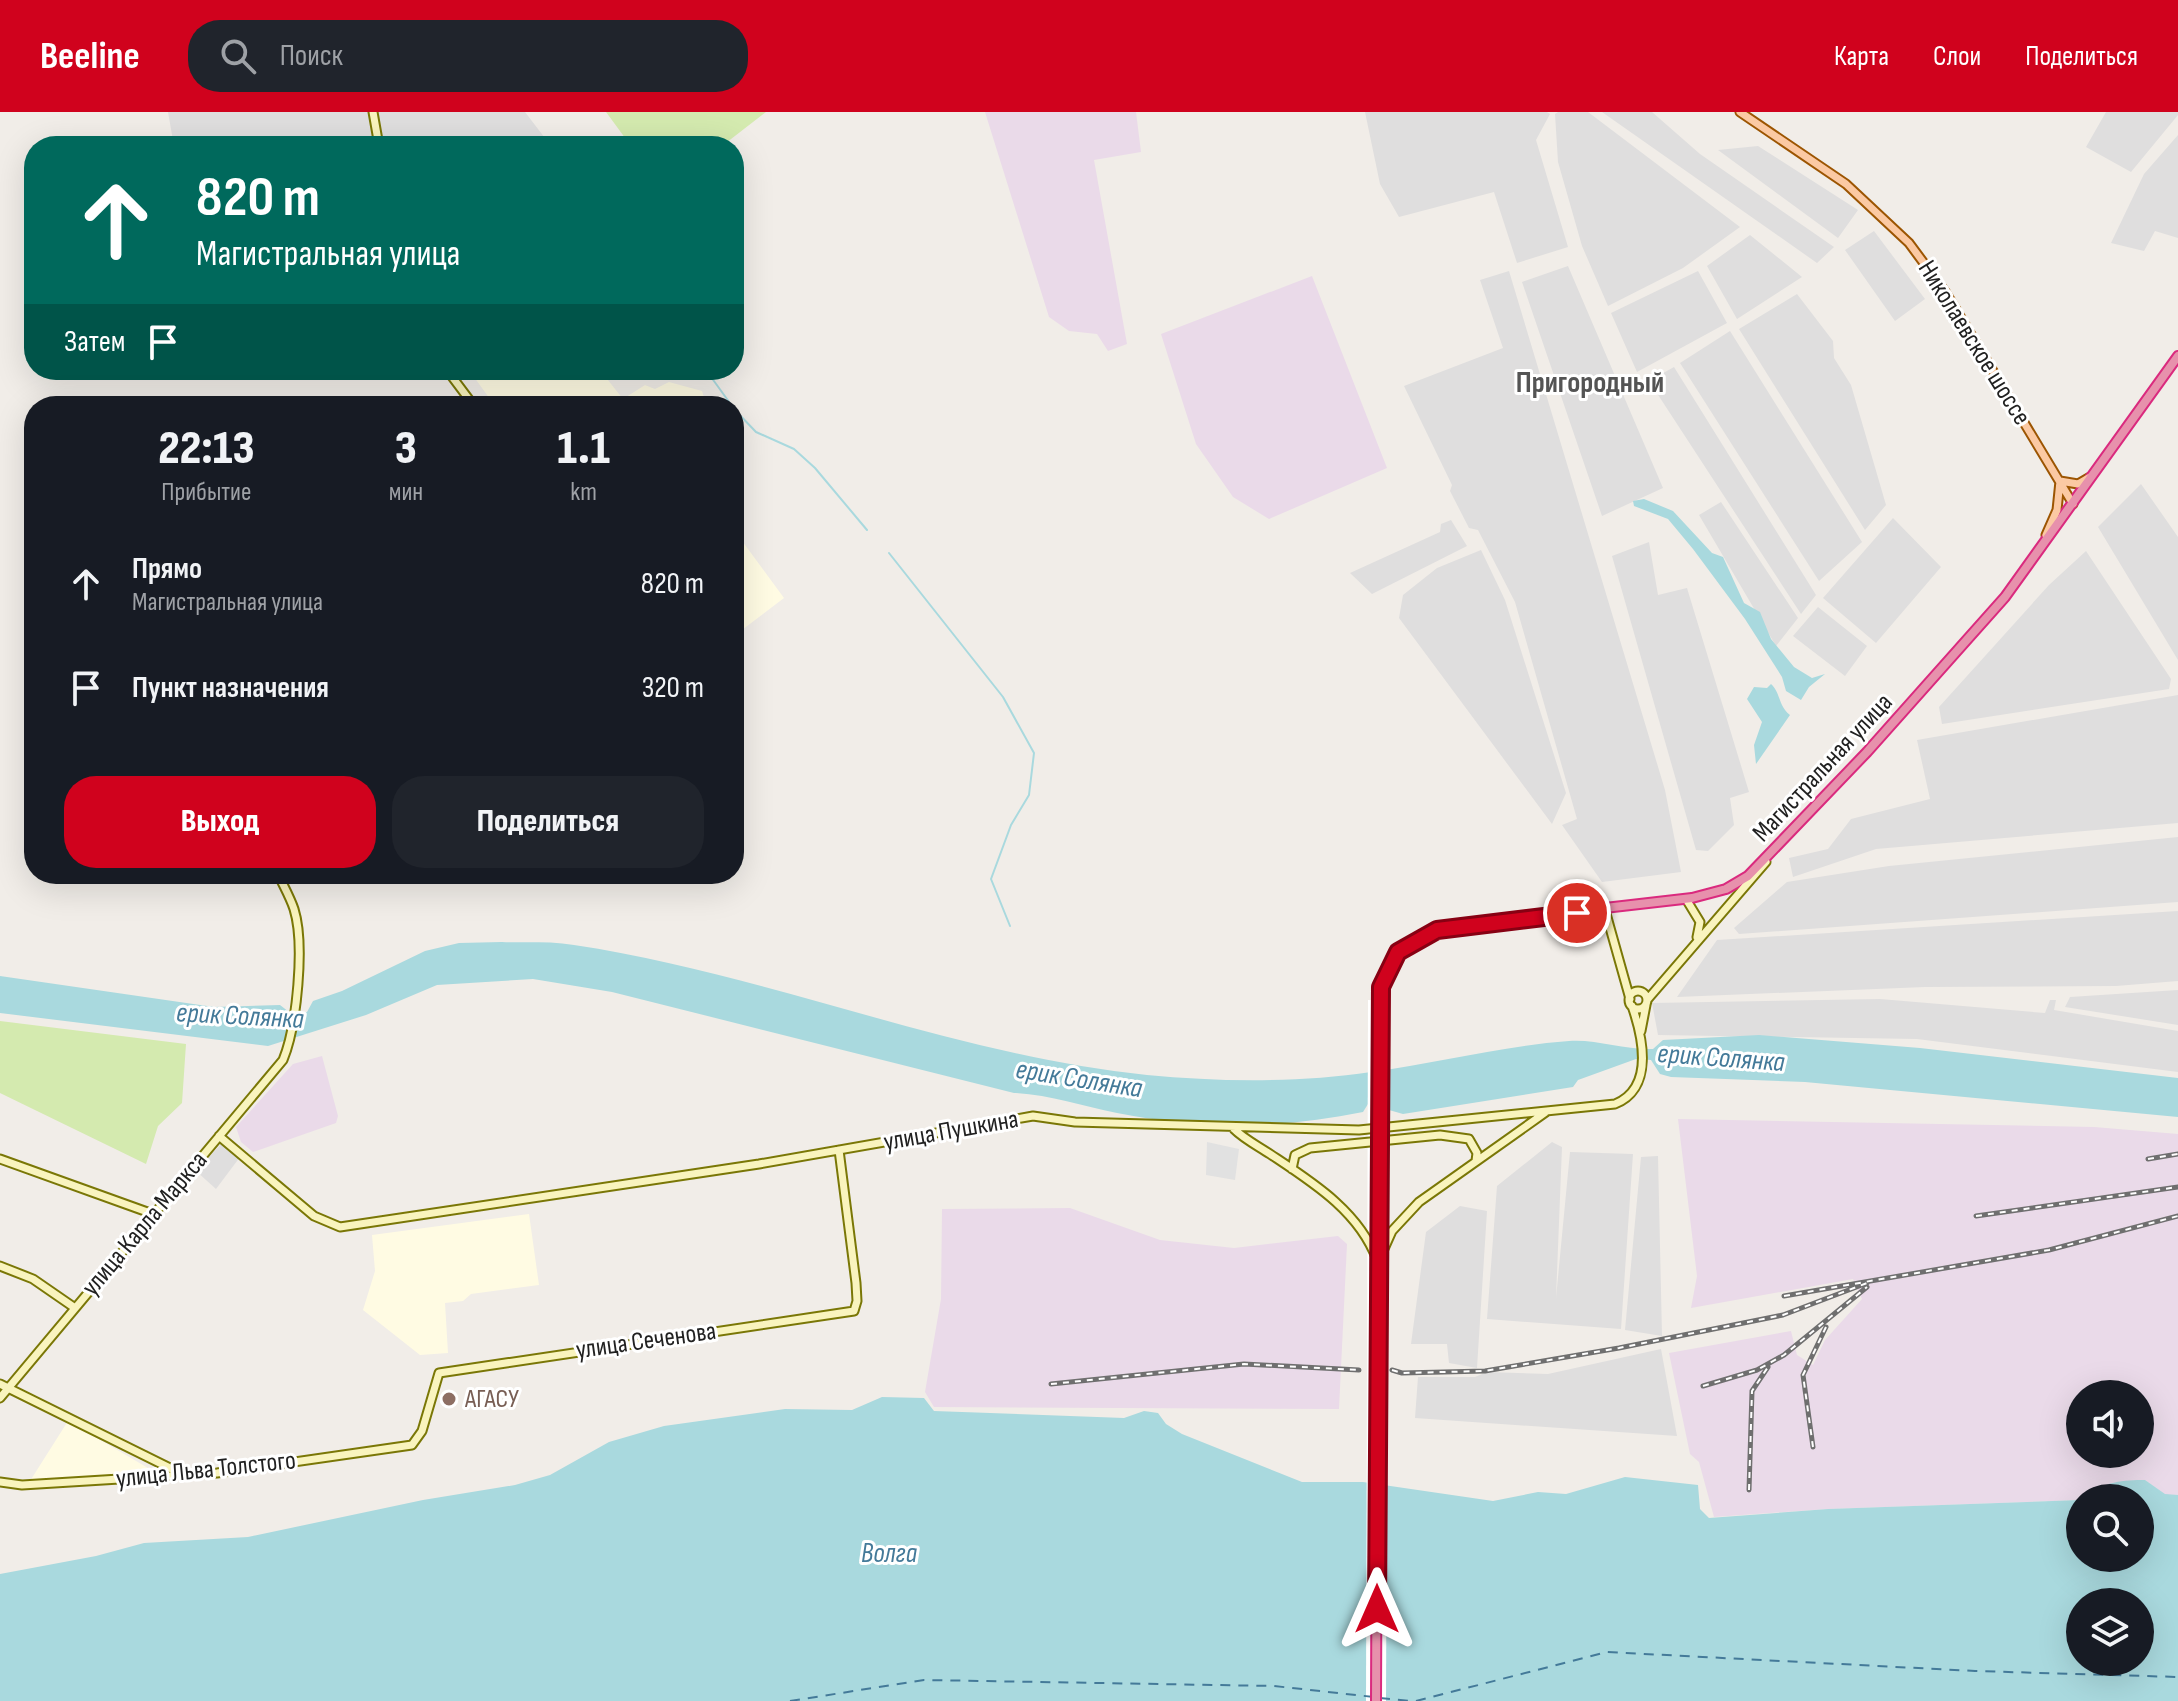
<!DOCTYPE html>
<html lang="ru">
<head>
<meta charset="utf-8">
<style>
  :root { --surface:#171b24; --page:#20242c; --text:#f1f3f6; --muted:#9ea1a6; --accent:#d0021d }
  body { margin:0; font-family:"Sofia Sans Condensed",sans-serif; background:var(--page); color:var(--text); height:100vh; display:flex; flex-direction:column; font-size:30px; white-space:nowrap }
  * { box-sizing:border-box; margin:0 }
  p { font-size:26px; color:var(--muted) }
  .icon { flex:none; width:44px; height:44px; fill:none; stroke:currentColor; stroke-width:2; stroke-linecap:round; stroke-linejoin:round }
  .map { position:relative; flex:1; overflow:hidden }
  .drawer { position:absolute; left:24px; top:284px; width:720px; height:488px; display:flex; flex-direction:column; background:var(--surface); border-radius:32px; box-shadow:0 8px 32px #0002 }
  .drawer>* { flex:none }
  .top-card { position:absolute; left:24px; top:24px; width:720px; height:244px; border-radius:32px; box-shadow:0 8px 32px #0002; background:#00695c; color:#fff; overflow:hidden }
  .buttons { position:absolute; left:2066px; top:1268px; display:grid; gap:16px }
  .buttons a { display:grid; place-items:center; width:88px; height:88px; border-radius:50%; background:var(--surface); box-shadow:0 8px 32px #0002; font-size:40px }
  .pin { position:absolute; display:grid; place-items:center; width:68px; height:68px; color:#fff; margin:-34px; border:4px solid #fff; border-radius:50%; box-shadow:0 2px 8px #0007 }
  .me { position:absolute; width:88px; margin:-44px; rotate:0deg; stroke-linejoin:round; filter:drop-shadow(0 0 6px #0008) }
  .turn { display:flex; align-items:center; gap:28px; height:168px; padding:0 40px; font-size:36px }
  .turn .icon { width:104px; height:104px; stroke-width:2.5 }
  .turn b { display:block; font-size:56px; line-height:68px }
  .then { display:flex; align-items:center; height:76px; padding:0 40px; background:#0003; gap:16px; font-size:30px }
  .eta { display:flex; justify-content:space-evenly; align-items:center; height:136px; text-align:center }
  .eta b { font-size:48px; font-weight:800; line-height:56px }
  .cta { display:flex; gap:16px; margin-top:auto; padding:16px 40px }
  .cta a { flex:1; height:92px; border-radius:32px; background:var(--accent); color:#fff; font-size:32px; font-weight:800; line-height:92px; text-align:center }
  .cta a+a { background:var(--page); color:var(--text) }
  ul { padding:0; list-style:none }
  li { display:flex; align-items:center; gap:24px; height:104px; padding:0 40px }
  li div { flex:1 }
  li b { display:block; font-size:30px }
  li em { font-style:normal }
  header { display:flex; align-items:center; gap:48px; box-sizing:border-box; height:112px; padding:0 40px; background:var(--accent); color:#fff }
  header strong { font-size:38px }
  nav { display:flex; gap:44px; margin-inline-start:auto; font-size:28px }
  .search { width:560px; height:72px; background:var(--page); display:flex; align-items:center; gap:20px; box-sizing:border-box; padding:0 28px; border-radius:32px; color:var(--muted); font-size:30px }
  .map>svg:first-child { display:block }
  .residential { fill:#dfdede }
  .industrial { fill:#eadae9; fill-rule:evenodd }
  .education { fill:#fffbe3 }
  .grass { fill:#d4eaaf }
  .parking { fill:#e1e1e1 }
  .water { fill:#a9d9de; fill-rule:evenodd }
  .pier { fill:#fff }
  .lines { fill:none; stroke-linecap:round; stroke-linejoin:round }
  .stream { stroke:#a9d9de; stroke-width:2 }
  .ferry { stroke:#447a99; stroke-width:2; stroke-dasharray:10 8; stroke-linecap:butt }
  .secondary-casing { stroke:#7a7706; stroke-width:11 }
  .primary-casing { stroke:#9c5502; stroke-width:11 }
  .highway-casing { stroke:#da2a7e; stroke-width:12 }
  .secondary { stroke:#f9f4be; stroke-width:7 }
  .primary { stroke:#fbc9a3; stroke-width:7 }
  .highway { stroke:#e791ac; stroke-width:8 }
  .rail-casing { stroke:#6f6f6f; stroke-width:5 }
  .rail { stroke:#fff; stroke-width:2; stroke-dasharray:6; stroke-linecap:butt }
  .highway-bridge-casing { stroke:#da2a7e; stroke-width:12; stroke-linecap:butt }
  .highway-bridge { stroke:#e791ac; stroke-width:8 }
  .route-casing { stroke:#870113; stroke-width:20 }
  .route { stroke:#d0021d; stroke-width:14 }
  .education-dot { fill:#8d6e63; stroke:#fff; stroke-width:3 }
  .labels { text-anchor:middle; dominant-baseline:central; stroke-width:6; stroke-linejoin:round; paint-order:stroke }
  .street-label { font-size:26px; fill:#212121; stroke:#fff }
  .education-label { font-size:26px; fill:#785e54; stroke:#fff; text-anchor:start }
  .water-label { font-size:28px; font-style:italic; fill:#447a99; stroke:#fff }
  .quarter-label { font-size:30px; font-weight:bold; fill:#545454; stroke:#fff }
</style>
</head>
<body>
<header>
<strong>Beeline</strong>
<div class="search"><svg class="icon" aria-label="search" viewBox="0 0 24 24"><circle cx="10" cy="10" r="6"/><path d="M15 15l6 6"/></svg>Поиск</div>
<nav><a>Карта</a><a>Слои</a><a>Поделиться</a></nav>
</header>
<div class="map">
<svg width="2178" height="1589" viewBox="0 0 2178 1589">
  <rect width="100%" height="100%" fill="#f1ede8"/>
  <!-- residential -->
  <path class="residential" d="M 168,0 L 525,0 L 551,34 L 174,34 Z
    M 1365,0 L 1547,0 L 1550,2 L 1536,28 L 1568,135 L 1517,151 L 1494,80 L 1399,105 L 1380,72 Z
    M 1558,0 L 1588,0 L 1740,115 L 1683,156 L 1608,194 L 1582,134 L 1558,50 L 1555,2 Z
    M 1602,0 L 1652,0 L 1700,42 L 1834,135 L 1817,151 Z
    M 2106,0 L 2178,0 L 2178,3 L 2131,60 L 2086,35 Z
    M 2178,23 L 2178,126 L 2155,119 L 2144,139 L 2111,131 L 2144,62 Z
    M 1758,34 L 1858,98 L 1838,126 L 1718,38 Z
    M 1874,119 L 1925,187 L 1895,209 L 1845,138 Z
    M 1750,123 L 1802,165 L 1737,207 L 1707,154 Z
    M 1568,154 L 1663,376 L 1602,404 L 1522,170 Z
    M 1509,159 L 1665,678 L 1681,760 L 1602,770 L 1562,713 L 1577,707 L 1515,490 L 1478,418 L 1469,416 L 1450,379 L 1452,373 L 1404,274 L 1503,236 L 1480,168 Z
    M 1698,159 L 1727,211 L 1637,260 L 1611,201 Z
    M 1797,182 L 1833,229 L 1834,246 L 1851,273 L 1886,393 L 1865,418 L 1739,217 Z
    M 1730,219 L 1862,430 L 1819,469 L 1680,251 Z
    M 1674,255 L 1816,483 L 1801,502 L 1649,269 Z
    M 2141,372 L 2178,425 L 2178,548 L 2098,415 Z
    M 1721,390 L 1798,506 L 1776,534 L 1699,403 Z
    M 1893,406 L 1941,455 L 1876,531 L 1823,486 Z
    M 1451,408 L 1467,434 L 1372,482 L 1350,461 L 1440,420 L 1441,412 Z
    M 1649,430 L 1658,483 L 1687,476 L 1749,680 L 1730,686 L 1734,713 L 1708,739 L 1696,738 L 1612,444 Z
    M 1481,438 L 1505,488 L 1566,681 L 1552,712 L 1399,506 L 1403,483 L 1437,456 Z
    M 2086,439 L 2171,567 L 2169,577 L 1942,612 L 1939,595 L 2049,473 Z
    M 1818,495 L 1867,534 L 1845,564 L 1793,524 Z
    M 2178,583 L 2178,711 L 1876,737 L 1793,765 L 1789,746 L 1828,737 L 1851,707 L 1930,687 L 1917,628 Z
    M 2178,725 L 2178,790 L 1739,822 L 1734,816 L 1787,770 L 1889,754 Z
    M 2178,799 L 2178,869 L 2116,874 L 1925,875 L 1677,885 L 1717,828 Z
    M 2178,878 L 2178,913 L 2065,895 L 2070,885 Z
    M 1880,887 L 2045,901 L 2050,888 L 2056,888 L 2054,898 L 2178,919 L 2178,960 L 1917,927 L 1658,923 L 1652,891 Z
    M 1552,1030 L 1562,1035 L 1556,1186 L 1570,1040 L 1633,1042 L 1621,1217 L 1487,1207 L 1497,1074 Z
    M 222,1031 L 240,1045 L 216,1077 L 196,1059 Z
    M 1658,1044 L 1662,1224 L 1625,1218 L 1641,1045 Z
    M 1460,1094 L 1487,1099 L 1477,1256 L 1449,1251 L 1447,1232 L 1411,1232 L 1426,1120 Z
    M 1661,1237 L 1677,1324 L 1415,1306 L 1418,1265 L 1475,1265 L 1487,1260 L 1548,1262 Z"/>
  <!-- industrial -->
  <path class="industrial" d="M 985,0 L 1136,0 L 1141,40 L 1094,48 L 1127,232 L 1108,239 L 1097,222 L 1069,219 L 1049,205 Z
    M 1312,164 L 1387,356 L 1269,407 L 1233,385 L 1196,332 L 1161,222 Z
    M 322,944 L 338,1004 L 336,1011 L 253,1040 L 241,1030 L 236,1015 L 293,952 Z
    M 1678,1007 L 2094,1015 L 2178,1022 L 2178,1383 L 2165,1383 L 2145,1368 L 2106,1373 L 2094,1378 L 2089,1386 L 2080,1388 L 1828,1397 L 1714,1405 L 1699,1350 L 1690,1342 L 1669,1241 L 1791,1219 L 1797,1243 L 1813,1253 L 1825,1228 L 1862,1187 L 1853,1167 L 1691,1196 L 1697,1164 ZM 2080,1282 L 2140,1282 L 2140,1342 L 2080,1342 Z
    M 1070,1096 L 1160,1128 L 1234,1136 L 1338,1124 L 1347,1132 L 1339,1297 L 934,1295 L 925,1280 L 941,1187 L 942,1097 Z"/>
  <!-- education -->
  <path class="education" d="M 469,258 L 600,258 L 623,287 L 645,273 L 655,277 L 669,270 L 702,279 L 707,294 L 495,294 Z
    M 734,418 L 784,486 L 734,524 Z
    M 529,1102 L 539,1173 L 471,1182 L 463,1189 L 445,1191 L 448,1241 L 420,1243 L 363,1198 L 375,1159 L 372,1123 Z
    M 68,1309 L 148,1356 L 144,1364 L 30,1369 Z"/>
  <!-- grass -->
  <path class="grass" d="M 606,0 L 766,0 L 722,34 L 631,34 Z
    M 0,909 L 186,932 L 182,991 L 158,1014 L 146,1052 L 0,981 Z"/>
  <!-- parking -->
  <path class="parking" d="M 1207,1030 L 1239,1037 L 1235,1068 L 1206,1063 Z"/>
  <!-- water -->
  <path class="water" d="M 1644,387 L 1673,399 L 1712,441 L 1723,445 L 1744,491 L 1760,500 L 1771,527 L 1794,555 L 1812,566 L 1825,562 L 1809,575 L 1801,588 L 1786,579 L 1782,565 L 1745,507 L 1693,437 L 1668,407 L 1634,394 L 1633,389 Z
    M 1771,572 C 1781,581 1778,594 1790,603 L 1756,652 L 1754,633 L 1762,610 L 1747,587 L 1754,575 L 1767,576 Z
    M 502,830 C 526,831 551,829 574,833 C 768,862 952,943 1147,963 C 1220,970 1298,971 1371,960 C 1437,951 1502,934 1569,929 C 1596,927 1625,938 1653,937 L 1663,928 L 1759,923 L 1920,936 L 2178,966 L 2178,1005 L 1805,970 L 1671,965 L 1660,962 L 1651,948 L 1636,947 L 1578,968 L 1573,975 L 1403,1002 L 1368,992 L 1363,1000 C 1282,1017 1198,1017 1117,1001 C 1082,994 1050,983 1014,981 L 612,880 L 533,867 L 437,873 L 366,903 L 268,934 L 0,901 L 0,864 L 214,895 L 280,893 L 289,900 L 307,900 L 313,889 L 342,879 L 425,839 L 459,831 Z
    M 882,1285 L 924,1286 L 934,1299 L 1124,1306 L 1144,1299 L 1158,1301 L 1166,1312 L 1182,1322 L 1302,1370 L 1363,1370 L 1493,1389 L 1538,1380 L 1566,1382 L 1625,1365 L 1698,1373 L 1700,1397 L 1709,1406 L 1828,1397 L 2080,1388 L 2080,1446 L 2140,1446 L 2140,1386 L 2089,1386 C 2101,1369 2125,1368 2145,1368 L 2165,1382 L 2178,1383 L 2178,1589 L 0,1589 L 0,1462 L 96,1444 L 144,1431 L 248,1425 L 423,1388 L 515,1373 L 550,1363 L 609,1330 L 664,1314 L 785,1297 L 852,1298 ZM 2080,1490 L 2140,1490 L 2140,1550 L 2080,1550 Z"/>
  <!-- pier -->
  <path class="pier" d="M 1368,888 L 1389,889 L 1386,1589 L 1366,1589 Z"/>
  <g class="lines">
    <!-- stream -->
    <path class="stream" d="M 706,258 L 732,294
      M 734,297 L 756,320 L 794,337 L 815,356 L 867,418
      M 889,441 L 1003,585 L 1034,641 L 1029,683 L 1011,713 L 991,767 L 1010,814"/>
    <!-- ferry -->
    <path class="ferry" d="M 1380,1586 L 1411,1589
      M 790,1589 L 924,1568 L 1274,1574 L 1374,1585
      M 1416,1589 L 1607,1540 L 1975,1559 L 2178,1565"/>
    <defs>
      <path id="secondary" d="M 373,0 L 379,34
        M 447,258 L 474,294
        M 1686,787 L 1700,810 L 1697,825
        M 1605,798 L 1630,887
        M1629 888a9 9 0 1 1 18 0a9 9 0 1 1-18 0Z
        M 1647,888 L 1766,750
        M 1641,919 L 1646,893
        M 1234,1017 C 1244,1027 1258,1034 1270,1042 C 1312,1070 1359,1099 1377,1148
        M 219,1024 L 314,1104 L 340,1115 L 759,1052 L 1033,1004 L 1075,1010 L 1359,1018 L 1615,992 C 1654,976 1643,926 1632,894
        M 0,1047 L 153,1102
        M 1292,1057 L 1295,1043 L 1310,1036 L 1440,1023 L 1469,1027 L 1477,1041 L 1476,1049
        M 1379,1148 L 1392,1119 L 1419,1090 L 1546,1000
        M 0,1154 L 33,1167 L 75,1196
        M 0,1272 L 184,1363
        M 0,1286 L 283,948 C 297,914 305,832 294,797 C 290,785 283,773 278,762
        M 0,1370 L 22,1373 L 217,1361 L 412,1333 L 422,1319 L 439,1261 L 854,1199 L 857,1189 L 856,1171 L 839,1038"/>
      <path id="primary" d="M 1740,0 L 1846,72 L 1909,131 L 1946,181 L 2073,392
        M 2046,423 L 2057,398 L 2060,369 L 2078,372 L 2090,365"/>
      <path id="highway" d="M 1379,1007 L 1381,875 L 1398,840 L 1418,825 L 1466,812 L 1692,786 L 1726,777 L 1748,764 L 1867,640 L 2005,485 L 2178,244
        M 1376,1589 L 1378,1073"/>
    </defs>
    <!-- secondary casing -->
    <use href="#secondary" class="secondary-casing"/>
    <!-- primary casing -->
    <use href="#primary" class="primary-casing"/>
    <!-- highway casing -->
    <use href="#highway" class="highway-casing"/>
    <!-- secondary -->
    <use href="#secondary" class="secondary"/>
    <!-- primary -->
    <use href="#primary" class="primary"/>
    <!-- highway -->
    <use href="#highway" class="highway"/>
    <defs>
      <path id="rail" d="M 2148,1047 L 2178,1042
        M 1976,1104 L 2178,1075
        M 1784,1184 L 2049,1138 L 2178,1104
        M 1392,1258 L 1402,1261 L 1485,1259 L 1619,1236 L 1783,1203 L 1867,1171
        M 1051,1272 L 1244,1252 L 1359,1258
        M 1703,1274 L 1757,1258 L 1784,1243 L 1867,1175
        M 1813,1335 L 1803,1263 L 1826,1215
        M 1749,1378 L 1752,1279 L 1768,1255"/>
    </defs>
    <!-- rail casing -->
    <use href="#rail" class="rail-casing"/>
    <!-- rail -->
    <use href="#rail" class="rail"/>
    <defs>
      <path id="highway-bridge" d="M 1378,1073 L 1379,1007"/>
    </defs>
    <!-- highway-bridge casing -->
    <use href="#highway-bridge" class="highway-bridge-casing"/>
    <!-- highway-bridge -->
    <use href="#highway-bridge" class="highway-bridge"/>
  </g>
  <g class="lines">
    <defs>
      <path id="route" d="M 1377,1497 L 1381,875 L 1398,840 L 1437,818 L 1577,801"/>
    </defs>
    <!-- route casing -->
    <use href="#route" class="route-casing"/>
    <!-- route -->
    <use href="#route" class="route"/>
  </g>
  <!-- markers -->
  <circle class="education-dot" cx="449" cy="1287" r="8"/>
  <g class="labels">
    <!-- street labels -->
    <g class="street-label">
      <text transform="translate(1974 231) rotate(58)">Николаевское шоссе</text>
      <text transform="translate(1823 656) rotate(-47)">Магистральная улица</text>
      <text transform="translate(951 1019) rotate(-10)">улица Пушкина</text>
      <text transform="translate(145 1112) rotate(-50)">улица Карла Маркса</text>
      <text transform="translate(646 1229) rotate(-8)">улица Сеченова</text>
      <text transform="translate(206 1358) rotate(-6)">улица Льва Толстого</text>
    </g>
    <!-- education labels -->
    <g class="education-label">
      <text x="465" y="1287">АГАСУ</text>
    </g>
    <!-- water labels -->
    <g class="water-label">
      <text transform="translate(240 904) rotate(3)">ерик Солянка</text>
      <text transform="translate(1721 946) rotate(4)">ерик Солянка</text>
      <text transform="translate(1079 967) rotate(9)">ерик Солянка</text>
      <text x="889" y="1441">Волга</text>
    </g>
    <!-- quarter labels -->
    <g class="quarter-label">
      <text x="1590" y="271">Пригородный</text>
    </g>
  </g>
</svg>
<div class="buttons">
<a><svg class="icon" aria-label="sound" viewBox="0 0 24 24"><path d="M4 9h4l5-4v14l-5-4H4zM17 9q2 3 0 6"/></svg></a>
<a><svg class="icon" aria-label="search" viewBox="0 0 24 24"><circle cx="10" cy="10" r="6"/><path d="M15 15l6 6"/></svg></a>
<a><svg class="icon" aria-label="layers" viewBox="0 0 24 24"><path d="M12 4l9 5-9 5-9-5zM3 14l9 5 9-5"/></svg></a>
</div>
<div class="pin" style="left:1577px;top:801px;background:#d93025"><svg class="icon" aria-label="arrive" viewBox="0 0 24 24"><path d="M6 21V4h12l-3 4 3 4H6"/></svg></div>
<svg class="me" style="left:1377px;top:1497px" viewBox="-20 -20 40 40"><path d="M0-17L14 15 0 8-14 15z" fill="#d0021d" stroke="#fff" stroke-width="4"/></svg>
<div class="top-card">
<div class="turn"><svg class="icon" aria-label="ahead" viewBox="0 0 24 24"><path d="M12 20V5M6 11l6-6 6 6"/></svg><div><b>820 m</b>Магистральная улица</div></div>
<div class="then">Затем<svg class="icon" aria-label="arrive" viewBox="0 0 24 24"><path d="M6 21V4h12l-3 4 3 4H6"/></svg></div>
</div>
<section class="drawer">
<div class="eta">
<div><b>22:13</b><p>Прибытие</p></div>
<div><b>3</b><p>мин</p></div>
<div><b>1.1</b><p>km</p></div>
</div>
<ul>
<li><svg class="icon" aria-label="ahead" viewBox="0 0 24 24"><path d="M12 20V5M6 11l6-6 6 6"/></svg><div><b>Прямо</b><p>Магистральная улица</p></div><em>820 m</em></li>
<li><svg class="icon" aria-label="arrive" viewBox="0 0 24 24"><path d="M6 21V4h12l-3 4 3 4H6"/></svg><div><b>Пункт назначения</b></div><em>320 m</em></li>
</ul>
<div class="cta"><a>Выход</a><a>Поделиться</a></div>
</section>
</div>
</body>
</html>
